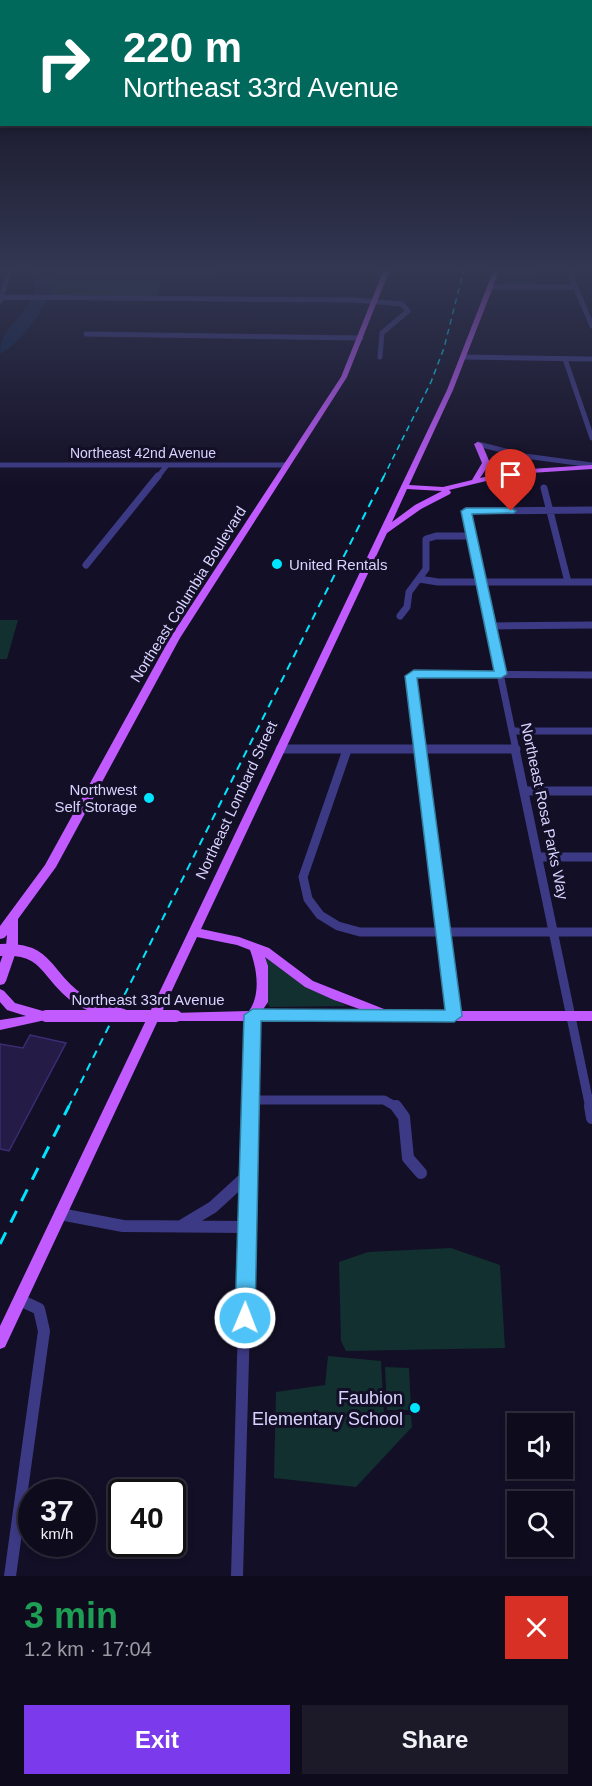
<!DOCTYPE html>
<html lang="en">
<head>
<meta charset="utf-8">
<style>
  :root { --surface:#0e0b1c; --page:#1c1929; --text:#f1f3f6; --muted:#9b9ba3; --line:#2e2b3b; --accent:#7c3aed }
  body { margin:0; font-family:Helvetica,sans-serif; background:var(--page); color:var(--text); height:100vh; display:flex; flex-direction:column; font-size:22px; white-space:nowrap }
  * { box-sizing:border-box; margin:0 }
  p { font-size:20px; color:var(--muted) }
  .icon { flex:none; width:33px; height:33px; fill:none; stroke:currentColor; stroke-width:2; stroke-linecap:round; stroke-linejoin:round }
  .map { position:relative; height:1576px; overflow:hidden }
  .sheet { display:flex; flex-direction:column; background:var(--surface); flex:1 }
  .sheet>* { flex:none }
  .banner { position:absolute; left:0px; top:0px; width:592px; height:126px; box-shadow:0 3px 9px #0003,0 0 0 2px var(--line); background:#00695c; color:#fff; overflow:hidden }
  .fabs { position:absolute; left:507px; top:1413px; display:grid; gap:12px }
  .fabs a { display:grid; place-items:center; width:66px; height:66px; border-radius:0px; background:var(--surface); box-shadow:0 3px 9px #0003,0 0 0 2px var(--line); font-size:30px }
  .speed { position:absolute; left:18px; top:1479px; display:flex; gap:12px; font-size:30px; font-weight:700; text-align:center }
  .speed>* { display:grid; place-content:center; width:78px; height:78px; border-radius:50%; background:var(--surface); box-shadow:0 3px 9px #0003,0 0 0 2px var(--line); line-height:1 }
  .speed small { font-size:15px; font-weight:400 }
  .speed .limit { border:3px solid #111; border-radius:9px; background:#fff; color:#111 }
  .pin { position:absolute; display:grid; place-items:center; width:51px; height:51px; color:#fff; margin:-62px -26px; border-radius:50% 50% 50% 0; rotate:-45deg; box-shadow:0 0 6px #0007 }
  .pin .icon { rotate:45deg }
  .me { position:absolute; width:66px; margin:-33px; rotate:1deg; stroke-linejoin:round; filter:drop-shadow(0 0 4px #0008) }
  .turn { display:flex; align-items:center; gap:21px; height:126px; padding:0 24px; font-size:27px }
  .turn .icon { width:78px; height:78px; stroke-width:2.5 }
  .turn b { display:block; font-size:42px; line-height:51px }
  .round { display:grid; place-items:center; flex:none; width:63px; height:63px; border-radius:0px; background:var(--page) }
  .overview { display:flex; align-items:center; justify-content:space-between; height:102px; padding:0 24px }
  h1 { font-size:36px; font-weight:800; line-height:45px; color:#1e9e55 }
  .primary-button { display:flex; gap:12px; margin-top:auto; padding:12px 24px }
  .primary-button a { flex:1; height:69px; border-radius:0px; background:var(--accent); color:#fff; font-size:24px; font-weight:800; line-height:69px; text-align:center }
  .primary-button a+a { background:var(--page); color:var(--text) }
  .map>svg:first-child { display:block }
  .green { fill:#12302f }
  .water { fill:#0c2248 }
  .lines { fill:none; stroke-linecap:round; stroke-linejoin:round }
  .stream { stroke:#0c2248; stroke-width:1.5 }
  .building { fill:#241b47; stroke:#3b2d73; stroke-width:1.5 }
  .minor-far3 { stroke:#3d3a85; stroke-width:5 }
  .minor-far2 { stroke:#3d3a85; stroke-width:7 }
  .minor-far1 { stroke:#3d3a85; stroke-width:9 }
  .minor { stroke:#3d3a85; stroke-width:12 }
  .major { fill:#c25bff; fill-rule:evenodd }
  .rail-far2 { stroke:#00e5ff; stroke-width:1.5; stroke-dasharray:6 4.5; stroke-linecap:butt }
  .rail-far1 { stroke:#00e5ff; stroke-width:2; stroke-dasharray:8 6; stroke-linecap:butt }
  .rail { stroke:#00e5ff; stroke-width:3; stroke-dasharray:13 11; stroke-linecap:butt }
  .major-bridge { stroke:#c25bff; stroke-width:12 }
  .route { fill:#4fc3f7; stroke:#337fa1; stroke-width:1.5 }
  .poi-dot { fill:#00e5ff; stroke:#130f26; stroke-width:2 }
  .labels { text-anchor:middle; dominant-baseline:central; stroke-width:6; stroke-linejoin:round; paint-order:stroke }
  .far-street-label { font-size:14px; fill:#d9d4ff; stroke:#130f26 }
  .poi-label { font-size:15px; fill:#d9d4ff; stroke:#130f26; text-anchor:start }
  .street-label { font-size:15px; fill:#d9d4ff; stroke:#130f26 }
  .near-poi-label { font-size:18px; fill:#d9d4ff; stroke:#130f26; text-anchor:end }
</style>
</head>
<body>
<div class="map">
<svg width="592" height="1576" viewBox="0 0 592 1576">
  <rect width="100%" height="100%" fill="#130f26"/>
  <!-- green -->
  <path class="green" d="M 51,269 L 219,269 L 213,280 L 162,280 L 158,296 L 50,295 L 54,279 Z
    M 507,271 L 532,271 L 537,286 L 501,286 Z
    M 0,620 L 18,620 L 7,659 L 0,659 Z
    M 263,955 L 300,983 L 347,1006 L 270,1007 L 267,1003 Z
    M 451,1248 L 500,1265 L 505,1348 L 346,1351 L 341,1341 L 339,1262 L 368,1252 Z
    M 328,1356 L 381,1361 L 384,1415 L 411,1415 L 412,1427 L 356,1487 L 274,1478 L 276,1392 L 325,1385 Z
    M 385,1367 L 409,1368 L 411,1410 L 387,1410 Z"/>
  <!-- water -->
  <path class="water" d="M 32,269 L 51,269 L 51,273 L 65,275 L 53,284 C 48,306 20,344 0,354 C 0,317 48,312 32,269 Z"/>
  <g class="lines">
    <!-- stream -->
    <path class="stream" d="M 62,274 L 80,272"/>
  </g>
  <!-- building -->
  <path class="building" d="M 30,1035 L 66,1043 L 9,1151 L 0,1149 L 0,1044 L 23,1048 Z"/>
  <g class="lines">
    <!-- minor-far3 -->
    <path class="minor-far3" d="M 568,269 L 592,326
      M 491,287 L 574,287
      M 0,297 L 354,300 L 402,304 L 408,311 L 382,333 L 380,357
      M 0,301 L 10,269
      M 86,334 L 361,338
      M 464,357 L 592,359
      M 565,359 L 592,438
      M 478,444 L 525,456 L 592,465
      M 0,465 L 287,465
      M 157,478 L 167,465"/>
    <!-- minor-far2 -->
    <path class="minor-far2" d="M 544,488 L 568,582
      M 86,565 L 158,476
      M 419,579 L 438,582 L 592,582
      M 400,616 L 407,607 L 409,592 L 426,569 L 426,539 L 436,536 L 471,536
      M 490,626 L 592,625
      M 513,731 L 592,731
      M 280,749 L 516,749
      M 420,750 L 411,677 L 423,674 L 592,675
      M 516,750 L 466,511 L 592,510"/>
    <!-- minor-far1 -->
    <path class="minor-far1" d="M 280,749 L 516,749
      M 420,749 L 454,1016
      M 515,749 L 590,1108
      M 347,750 L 303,877 L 308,899 L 320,915 L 338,926 L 360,932 L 592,932
      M 525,791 L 592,791
      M 539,857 L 592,857
      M 250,1100 L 384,1100 L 398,1108
      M 250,1108 L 253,1015"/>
    <!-- minor -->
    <path class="minor" d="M 396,1106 L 404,1117 L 408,1158 L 421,1173
      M 590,1106 L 592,1118
      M 60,1214 L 123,1226 L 247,1227
      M 183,1225 L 213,1207 L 249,1174
      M 10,1576 L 44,1331 L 39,1309 L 20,1300
      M 237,1576 L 250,1106"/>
    <!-- major -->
    <path class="major" d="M 384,269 L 390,269 L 347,377 L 180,638 L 56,867 L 18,919 L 18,946 L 6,981 L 4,984 L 0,985 L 0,963 L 6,946 L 7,935 L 4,938 L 0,939 L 0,926 L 45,865 L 170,638 L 341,377 Z
      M 494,269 L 500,269 L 453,390 L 409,485 L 443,487 L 472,480 L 482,463 L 474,444 L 478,442 L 482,444 L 490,463 L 480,478 L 515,470 L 592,465 L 592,469 L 515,474 L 449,490 L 451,492 L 450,494 L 421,509 L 387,533 L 201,929 L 239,937 L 269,948 L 313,981 L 389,1011 L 592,1011 L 592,1021 L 176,1021 L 172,1019 L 170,1016 L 172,1013 L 249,1011 C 261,994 257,969 250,950 L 237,945 L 197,937 L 5,1347 L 0,1349 L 0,1326 L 447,390 ZM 407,489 L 442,491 L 415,505 L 392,522 ZM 265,957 L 305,987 L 334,1000 L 365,1011 L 262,1011 L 268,1002 L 268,966 Z
      M 0,989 L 4,991 L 15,1003 L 50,1013 L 52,1016 L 50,1019 L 0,1030 L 0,1020 L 26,1016 L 7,1010 L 0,1002 Z"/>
    <!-- rail-far2 -->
    <path class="rail-far2" d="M 383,478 L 431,382 L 444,348 L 464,269"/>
    <!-- rail-far1 -->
    <path class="rail-far1" d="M 68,1108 L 384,476"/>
    <!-- rail -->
    <path class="rail" d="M 0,1244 L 69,1106"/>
    <!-- major-bridge -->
    <path class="major-bridge" d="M 0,950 C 51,947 45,977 79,999 C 92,1008 108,1010 123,1015
      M 46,1016 L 176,1016"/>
  </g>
  <!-- sky -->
  <linearGradient id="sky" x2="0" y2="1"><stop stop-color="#0a0815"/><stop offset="0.55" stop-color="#333752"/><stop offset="1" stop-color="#333752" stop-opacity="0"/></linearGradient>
  <rect width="592" height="490" fill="url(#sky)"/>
  <!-- route -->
  <path class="route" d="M 511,508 L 516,511 L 514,513 L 472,514 L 507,674 L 501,678 L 417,678 L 462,1016 L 454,1022 L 261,1021 L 255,1318 L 252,1324 L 245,1327 L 238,1324 L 235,1318 L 244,1015 L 253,1009 L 445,1010 L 405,676 L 414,670 L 494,671 L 461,511 L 466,508 Z"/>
  <!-- markers -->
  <g class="poi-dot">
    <circle cx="277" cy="564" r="6"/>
    <circle cx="149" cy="798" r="6"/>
    <circle cx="415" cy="1408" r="6"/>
  </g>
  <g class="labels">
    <!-- far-street labels -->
    <g class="far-street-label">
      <text x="143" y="453">Northeast 42nd Avenue</text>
    </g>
    <!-- poi labels -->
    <g class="poi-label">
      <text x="289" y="564">United Rentals</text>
      <text x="137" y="789" text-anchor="end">Northwest<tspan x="137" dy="17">Self Storage</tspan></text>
    </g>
    <!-- street labels -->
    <g class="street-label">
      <text transform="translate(188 594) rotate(-58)">Northeast Columbia Boulevard</text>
      <text transform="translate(236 800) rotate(-65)">Northeast Lombard Street</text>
      <text transform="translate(545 811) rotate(78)">Northeast Rosa Parks Way</text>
      <text x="148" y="999">Northeast 33rd Avenue</text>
    </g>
    <!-- near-poi labels -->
    <g class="near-poi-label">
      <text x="403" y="1398">Faubion<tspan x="403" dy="21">Elementary School</tspan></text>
    </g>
  </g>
</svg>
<div class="fabs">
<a><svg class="icon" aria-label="sound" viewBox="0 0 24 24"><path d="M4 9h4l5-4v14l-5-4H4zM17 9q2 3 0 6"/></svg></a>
<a><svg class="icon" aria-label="search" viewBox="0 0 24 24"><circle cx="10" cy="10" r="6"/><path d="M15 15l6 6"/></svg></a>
</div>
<div class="speed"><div>37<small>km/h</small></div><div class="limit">40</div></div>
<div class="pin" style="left:511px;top:511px;background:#d93025"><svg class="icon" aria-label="arrive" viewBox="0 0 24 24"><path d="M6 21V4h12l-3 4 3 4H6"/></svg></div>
<svg class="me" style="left:245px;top:1318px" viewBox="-20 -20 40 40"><circle r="17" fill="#4fc3f7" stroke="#fff" stroke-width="3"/><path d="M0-11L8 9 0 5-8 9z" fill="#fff"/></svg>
<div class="banner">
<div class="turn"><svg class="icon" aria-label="right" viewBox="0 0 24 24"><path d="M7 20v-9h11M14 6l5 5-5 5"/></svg><div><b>220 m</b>Northeast 33rd Avenue</div></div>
</div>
</div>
<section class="sheet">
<div class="overview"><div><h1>3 min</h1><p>1.2 km · 17:04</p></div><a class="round" style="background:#d93025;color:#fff"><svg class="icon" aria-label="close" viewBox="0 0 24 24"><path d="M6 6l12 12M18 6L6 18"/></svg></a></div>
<div class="primary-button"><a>Exit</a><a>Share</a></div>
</section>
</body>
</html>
